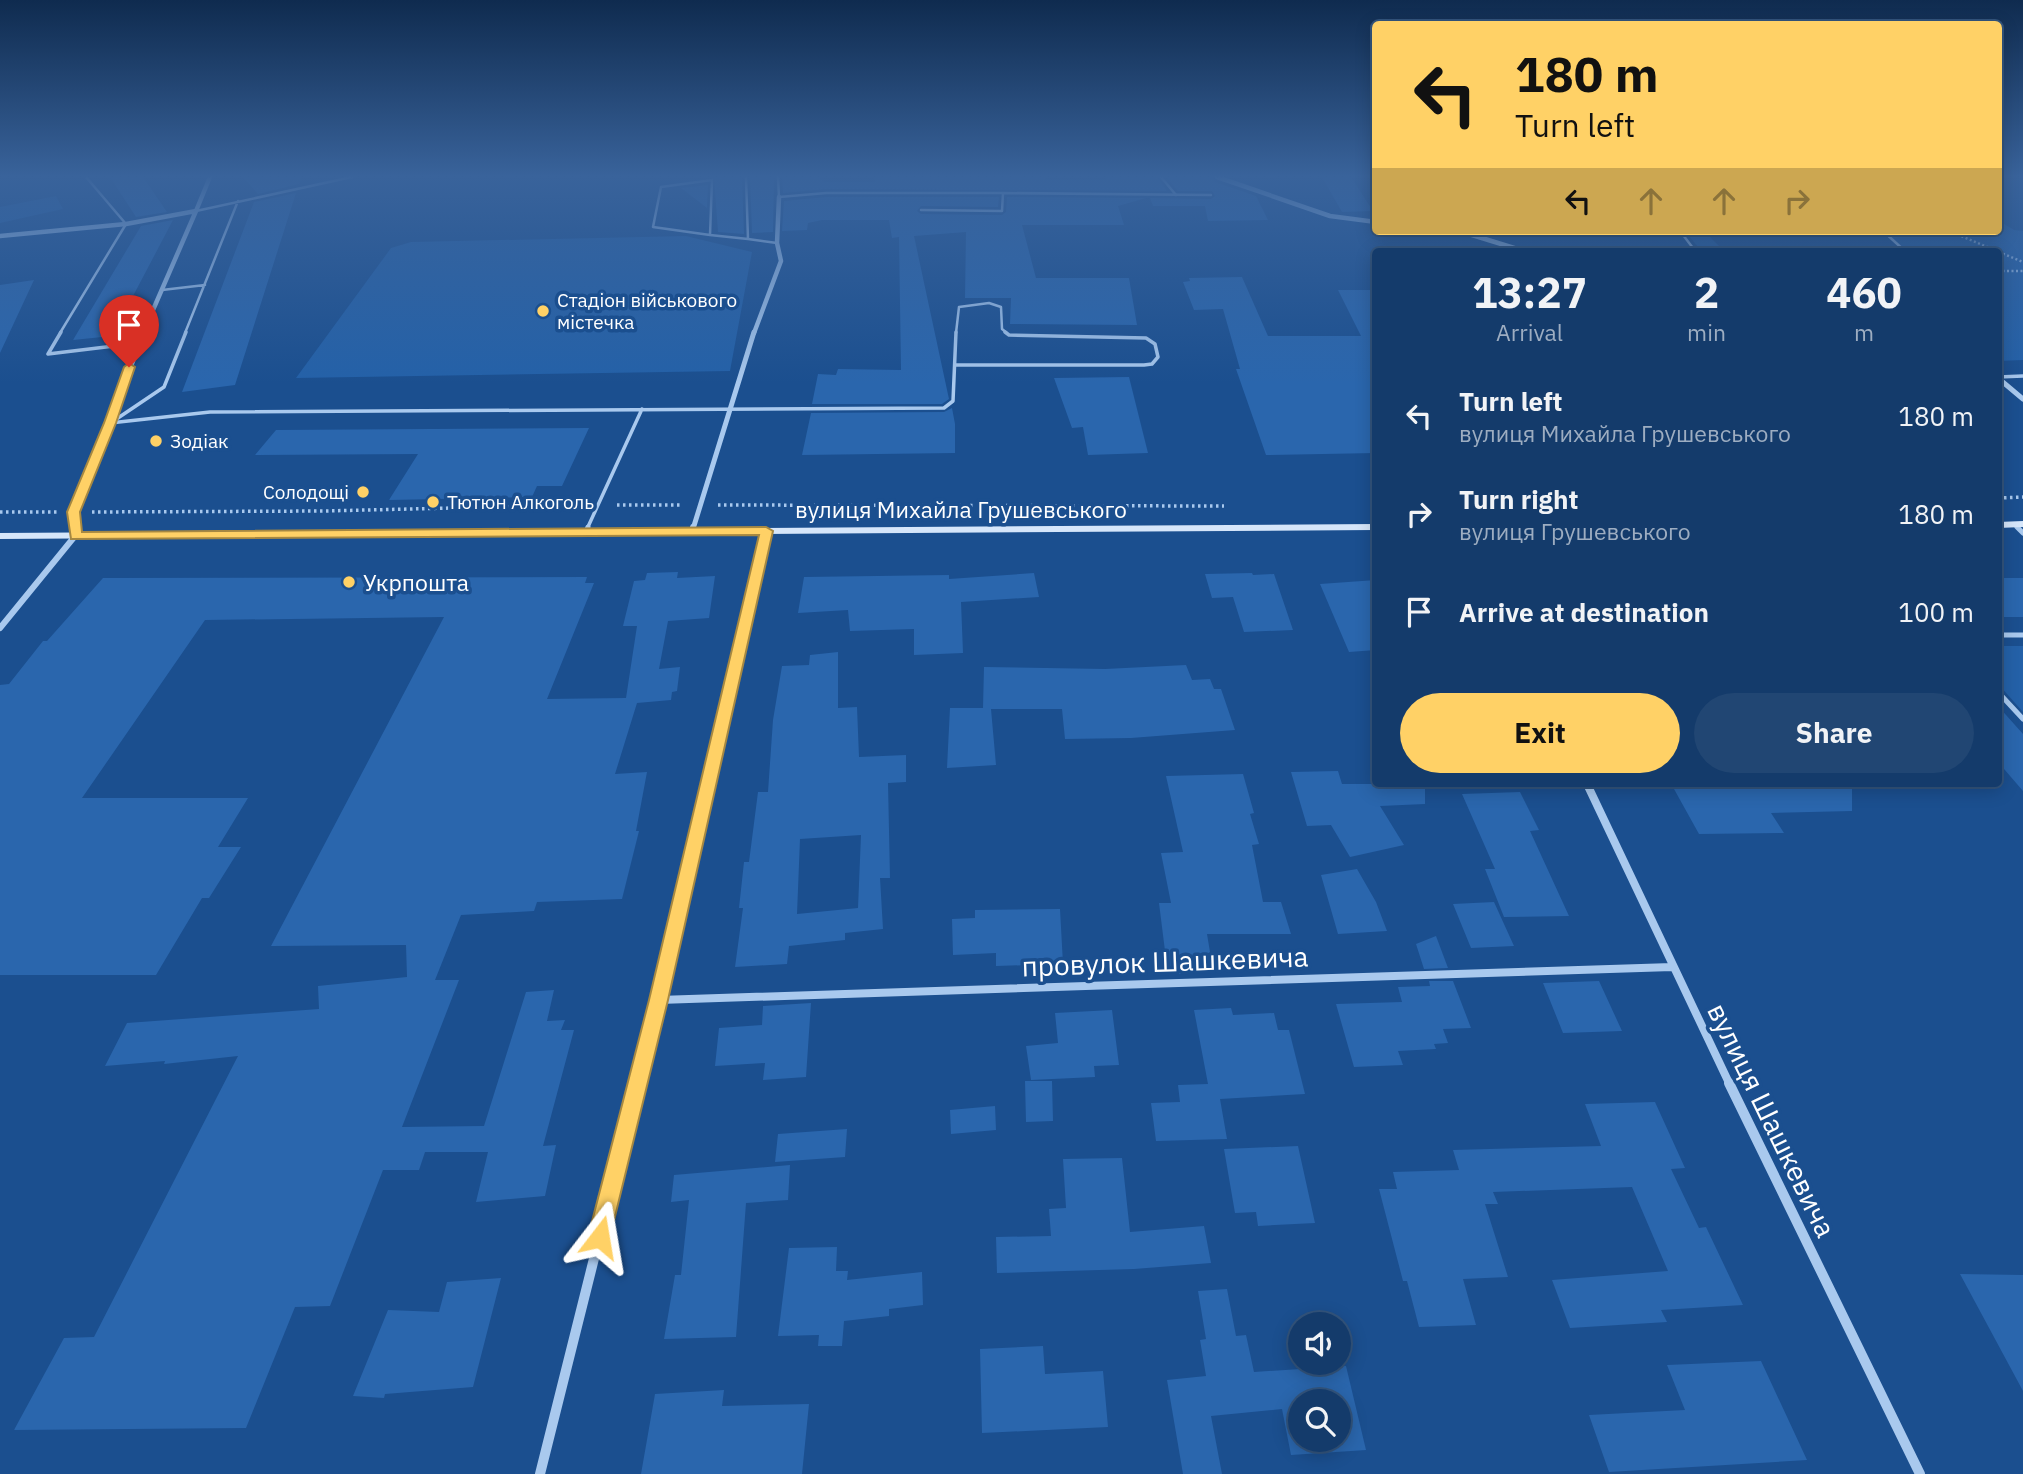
<!DOCTYPE html>
<html lang="en">
<head>
<meta charset="utf-8">
<style>
  :root { --surface:#143b6b; --page:#214673; --text:#f1f3f6; --muted:#9dadc1; --line:#33557e; --accent:#ffd166 }
  body { margin:0; font-family:"IBM Plex Sans",sans-serif; background:var(--page); color:var(--text); height:100vh; display:flex; flex-direction:column; font-size:26px; white-space:nowrap }
  * { box-sizing:border-box; margin:0 }
  p { font-size:23px; color:var(--muted) }
  .icon { flex:none; width:38px; height:38px; fill:none; stroke:currentColor; stroke-width:2; stroke-linecap:round; stroke-linejoin:round }
  .map { position:relative; flex:1; overflow:hidden }
  .panel { position:absolute; left:1372px; top:248px; width:630px; height:539px; display:flex; flex-direction:column; background:var(--surface); border-radius:7px; box-shadow:0 4px 18px #0003,0 0 0 2px var(--line) }
  .panel>* { flex:none }
  .top-card { position:absolute; left:1372px; top:21px; width:630px; height:214px; border-radius:7px; box-shadow:0 4px 18px #0003,0 0 0 2px var(--line); background:#ffd166; color:#111; overflow:hidden }
  .buttons { position:absolute; left:1288px; top:1312px; display:grid; gap:14px }
  .buttons a { display:grid; place-items:center; width:63px; height:63px; border-radius:50%; background:var(--surface); box-shadow:0 4px 18px #0003,0 0 0 2px var(--line); font-size:35px }
  .pin { position:absolute; display:grid; place-items:center; width:60px; height:60px; color:#fff; margin:-72px -30px; border-radius:50% 50% 50% 0; rotate:-45deg; box-shadow:0 0 7px #0007 }
  .pin .icon { rotate:45deg }
  .me { position:absolute; width:77px; margin:-38px; rotate:14deg; stroke-linejoin:round; filter:drop-shadow(0 0 5px #0008) }
  .turn { display:flex; align-items:center; gap:24px; height:147px; padding:0 28px; font-size:32px }
  .turn .icon { width:91px; height:91px; stroke-width:2.5 }
  .turn b { display:block; font-size:49px; line-height:60px }
  .lanes { display:flex; align-items:center; height:66px; padding:0 28px; background:#0003; justify-content:center; gap:35px; direction:ltr }
  .lanes .off { opacity:.35 }
  .eta { display:flex; justify-content:space-evenly; align-items:center; height:119px; text-align:center }
  .eta b { font-size:42px; font-weight:700; line-height:49px }
  .primary-button { display:flex; gap:14px; margin-top:auto; padding:14px 28px }
  .primary-button a { flex:1; height:80px; border-radius:42px; background:var(--accent); color:#111; font-size:28px; font-weight:700; line-height:80px; text-align:center }
  .primary-button a+a { background:var(--page); color:var(--text) }
  ul { padding:0; list-style:none }
  li { display:flex; align-items:center; gap:21px; height:98px; padding:0 28px }
  li div { flex:1 }
  li b { display:block; font-size:26px }
  li em { font-style:normal }
  .map>svg:first-child { display:block }
  .green { fill:#2461a8 }
  .building { fill:#2a66ad; fill-rule:evenodd }
  .lines { fill:none; stroke-linecap:round; stroke-linejoin:round }
  .path-far1 { stroke:#a9c9ee; stroke-width:2.5; stroke-dasharray:2 2.5; stroke-linecap:butt }
  .path { stroke:#a9c9ee; stroke-width:3.5; stroke-dasharray:2.5 3.5; stroke-linecap:butt }
  .service-far2 { stroke:#a9c9ee; stroke-width:2.5 }
  .service-far1 { stroke:#a9c9ee; stroke-width:3.5 }
  .service { stroke:#a9c9ee; stroke-width:5 }
  .minor-far4 { stroke:#a9c9ee; stroke-width:4.5 }
  .minor-far3 { stroke:#a9c9ee; stroke-width:5 }
  .minor-far2 { stroke:#a9c9ee; stroke-width:6 }
  .minor-far1 { stroke:#a9c9ee; stroke-width:8 }
  .minor { stroke:#a9c9ee; stroke-width:10 }
  .secondary { fill:#d6e6fa; fill-rule:evenodd }
  .route { fill:#ffd166; stroke:#a68842; stroke-width:2 }
  .poi-dot { fill:#ffd166; stroke:#1b4f8f; stroke-width:2.5 }
  .labels { text-anchor:middle; dominant-baseline:central; stroke-width:7; stroke-linejoin:round; paint-order:stroke }
  .far-poi-label { font-size:19px; fill:#fff; stroke:#1b4f8f; text-anchor:start }
  .street-label { font-size:23px; fill:#fff; stroke:#1b4f8f }
  .poi-label { font-size:23px; fill:#fff; stroke:#1b4f8f; text-anchor:start }
  .near-street-label { font-size:28px; fill:#fff; stroke:#1b4f8f }
</style>
</head>
<body>
<div class="map">
<svg width="2023" height="1474" viewBox="0 0 2023 1474">
  <rect width="100%" height="100%" fill="#1b4f8f"/>
  <!-- green -->
  <path class="green" d="M 56,196 L 63,209 L 0,223 L 0,207 Z
    M 1999,221 L 2014,230 L 2023,231 L 2023,360 L 1999,361 L 1998,252 L 1909,252 L 1884,233 L 1998,231 Z
    M 1685,231 L 1704,231 L 1725,252 L 1702,252 Z
    M 686,236 L 752,252 L 730,371 L 296,378 L 391,248 L 411,242 Z
    M 1999,646 L 2023,646 L 2023,712 L 1999,685 Z"/>
  <!-- building -->
  <path class="building" d="M 110,177 L 143,177 L 167,212 L 136,217 Z
    M 243,177 L 302,177 L 299,184 L 258,194 Z
    M 714,177 L 742,177 L 744,234 L 718,232 Z
    M 750,177 L 774,177 L 773,232 L 752,233 Z
    M 782,177 L 819,177 L 824,182 L 875,182 L 874,177 L 1045,177 L 1045,180 L 1106,180 L 1106,177 L 1157,177 L 1167,191 L 826,189 L 783,193 Z
    M 1166,177 L 1212,177 L 1215,182 L 1256,196 L 1268,220 L 1208,221 L 1205,206 L 1153,206 L 1150,198 L 1211,199 L 1215,196 L 1212,191 L 1178,191 Z
    M 1322,177 L 1351,177 L 1373,211 L 1342,212 Z
    M 708,185 L 707,208 L 681,188 Z
    M 296,193 L 235,385 L 182,392 L 254,202 Z
    M 826,197 L 999,197 L 998,207 L 921,206 L 917,211 L 921,214 L 1002,215 L 1006,212 L 1007,197 L 1146,198 L 1118,206 L 1124,225 L 1022,225 L 1036,278 L 1129,278 L 1137,325 L 1010,324 L 1011,298 L 965,298 L 966,232 L 914,236 L 949,399 L 942,404 L 812,404 L 818,374 L 836,375 L 838,369 L 901,370 L 899,237 L 892,238 L 889,220 L 822,220 L 808,223 L 807,230 L 782,231 L 784,201 Z
    M 173,220 L 112,336 L 73,340 L 141,226 Z
    M 1242,277 L 1268,336 L 1361,336 L 1338,290 L 1376,290 L 1376,453 L 1266,455 L 1236,369 L 1240,369 L 1223,309 L 1194,310 L 1183,282 L 1190,281 L 1189,278 Z
    M 34,280 L 0,353 L 0,285 Z
    M 1129,377 L 1148,453 L 1088,455 L 1083,427 L 1072,428 L 1054,378 Z
    M 952,408 L 955,424 L 955,453 L 802,455 L 811,413 L 944,412 Z
    M 589,428 L 562,486 L 537,486 L 532,497 L 389,500 L 418,454 L 255,455 L 276,430 Z
    M 678,572 L 677,578 L 715,576 L 709,618 L 668,621 L 659,669 L 680,667 L 677,691 L 672,692 L 671,700 L 637,703 L 615,774 L 647,772 L 636,831 L 639,831 L 622,899 L 537,902 L 534,911 L 461,915 L 435,980 L 459,980 L 402,1127 L 484,1126 L 526,992 L 554,990 L 547,1021 L 565,1020 L 561,1030 L 574,1030 L 543,1146 L 556,1145 L 545,1196 L 476,1202 L 488,1152 L 425,1152 L 419,1170 L 383,1170 L 330,1306 L 295,1307 L 246,1428 L 14,1430 L 64,1338 L 94,1337 L 238,1056 L 164,1064 L 165,1061 L 105,1066 L 127,1023 L 319,1009 L 318,986 L 407,977 L 406,945 L 271,946 L 444,617 L 205,620 L 82,798 L 248,798 L 218,847 L 241,847 L 209,898 L 202,898 L 156,975 L 0,975 L 0,685 L 9,684 L 43,641 L 47,641 L 103,578 L 587,577 L 585,583 L 594,583 L 547,699 L 626,698 L 637,626 L 623,626 L 634,581 L 645,580 L 647,573 Z
    M 1034,573 L 1039,597 L 961,602 L 963,653 L 914,655 L 914,629 L 850,631 L 848,610 L 798,613 L 804,577 L 949,575 L 949,579 Z
    M 1252,573 L 1253,575 L 1274,574 L 1293,630 L 1244,632 L 1233,597 L 1212,598 L 1205,574 Z
    M 1998,578 L 2023,578 L 2023,617 L 1998,617 Z
    M 1376,580 L 1376,650 L 1349,652 L 1320,584 Z
    M 838,652 L 838,708 L 857,707 L 859,757 L 906,755 L 906,782 L 888,783 L 890,878 L 880,878 L 883,929 L 845,933 L 845,940 L 789,946 L 787,964 L 735,967 L 743,908 L 739,908 L 744,862 L 749,862 L 758,792 L 768,792 L 773,720 L 782,666 L 809,665 L 810,655 ZM 861,835 L 858,908 L 797,914 L 800,839 Z
    M 1186,665 L 1192,680 L 1210,679 L 1214,689 L 1221,689 L 1235,730 L 1131,738 L 1065,739 L 1062,709 L 991,709 L 996,765 L 947,768 L 950,708 L 983,708 L 984,667 L 1105,669 Z
    M 1998,706 L 2023,734 L 2023,791 L 1998,762 Z
    M 1338,771 L 1342,784 L 1425,784 L 1425,804 L 1380,806 L 1404,845 L 1350,857 L 1331,825 L 1307,826 L 1291,772 Z
    M 1243,774 L 1254,813 L 1250,814 L 1259,844 L 1252,845 L 1263,902 L 1281,902 L 1291,934 L 1207,934 L 1213,970 L 1168,975 L 1159,903 L 1171,903 L 1161,853 L 1183,852 L 1166,776 Z
    M 1757,784 L 1852,784 L 1852,811 L 1771,813 L 1784,833 L 1699,834 L 1674,789 L 1760,788 Z
    M 1520,792 L 1539,830 L 1530,831 L 1569,916 L 1504,917 L 1485,869 L 1495,869 L 1462,794 Z
    M 1357,869 L 1376,902 L 1387,931 L 1338,934 L 1321,875 Z
    M 1494,902 L 1514,946 L 1471,948 L 1453,904 Z
    M 1060,909 L 1063,964 L 996,966 L 996,953 L 953,955 L 952,919 L 975,918 L 975,910 Z
    M 1436,936 L 1448,968 L 1424,969 L 1416,944 Z
    M 1429,981 L 1453,981 L 1471,1028 L 1443,1029 L 1448,1043 L 1434,1044 L 1436,1049 L 1398,1051 L 1403,1065 L 1354,1067 L 1336,1004 L 1402,1002 L 1398,987 L 1430,986 Z
    M 1599,981 L 1622,1031 L 1563,1033 L 1543,983 Z
    M 811,1003 L 806,1077 L 763,1080 L 765,1063 L 715,1066 L 719,1028 L 762,1025 L 763,1006 Z
    M 1231,1008 L 1233,1015 L 1274,1013 L 1278,1030 L 1289,1030 L 1305,1094 L 1220,1099 L 1227,1139 L 1156,1141 L 1151,1103 L 1180,1102 L 1178,1085 L 1208,1084 L 1194,1010 Z
    M 1112,1010 L 1119,1065 L 1094,1066 L 1095,1077 L 1031,1080 L 1026,1046 L 1058,1043 L 1055,1013 Z
    M 1025,1081 L 1052,1081 L 1053,1121 L 1026,1122 Z
    M 1655,1102 L 1685,1168 L 1671,1169 L 1699,1228 L 1706,1227 L 1743,1305 L 1661,1310 L 1667,1322 L 1570,1328 L 1552,1280 L 1668,1271 L 1632,1187 L 1493,1192 L 1498,1204 L 1485,1204 L 1508,1277 L 1463,1279 L 1476,1325 L 1419,1327 L 1407,1281 L 1403,1281 L 1379,1189 L 1397,1189 L 1393,1172 L 1459,1170 L 1453,1150 L 1601,1146 L 1585,1104 Z
    M 995,1106 L 996,1130 L 951,1134 L 950,1110 Z
    M 847,1129 L 845,1157 L 775,1162 L 778,1134 Z
    M 1298,1146 L 1315,1223 L 1258,1226 L 1256,1212 L 1235,1213 L 1224,1149 Z
    M 1122,1158 L 1130,1232 L 1204,1226 L 1211,1263 L 1134,1269 L 997,1273 L 996,1237 L 1051,1236 L 1049,1209 L 1066,1208 L 1063,1159 Z
    M 790,1165 L 788,1200 L 746,1203 L 736,1337 L 664,1339 L 675,1275 L 681,1275 L 689,1200 L 671,1202 L 674,1175 Z
    M 837,1247 L 836,1271 L 848,1271 L 847,1280 L 922,1272 L 923,1305 L 889,1309 L 889,1316 L 844,1321 L 842,1346 L 818,1346 L 819,1335 L 778,1336 L 789,1248 Z
    M 1960,1274 L 2023,1275 L 2023,1391 Z
    M 501,1278 L 473,1387 L 385,1394 L 384,1398 L 353,1396 L 388,1310 L 439,1312 L 447,1282 Z
    M 1227,1289 L 1236,1336 L 1246,1335 L 1254,1372 L 1346,1366 L 1366,1450 L 1291,1455 L 1282,1409 L 1211,1416 L 1222,1474 L 1183,1474 L 1167,1380 L 1206,1376 L 1200,1340 L 1206,1339 L 1198,1291 ZM 1300,1402 L 1339,1402 L 1339,1440 L 1300,1440 Z
    M 1043,1346 L 1045,1374 L 1103,1371 L 1108,1427 L 982,1433 L 980,1349 Z
    M 1761,1361 L 1807,1460 L 1609,1472 L 1589,1415 L 1685,1410 L 1667,1365 Z
    M 724,1390 L 722,1406 L 809,1404 L 802,1474 L 641,1474 L 655,1394 Z"/>
  <g class="lines">
    <!-- path-far1 -->
    <path class="path-far1" d="M 1949,231 L 2023,262
      M 1998,271 L 2023,271"/>
    <!-- path -->
    <path class="path" d="M 1998,498 L 2023,497
      M 617,505 L 682,505
      M 718,505 L 1224,506
      M 0,512 L 59,512
      M 92,512 L 324,511 L 580,505"/>
    <!-- service-far2 -->
    <path class="service-far2" d="M 778,177 L 779,197 L 826,193 L 1003,193 L 1002,211 L 921,210
      M 1161,177 L 1176,195
      M 746,178 L 748,239 L 777,243
      M 712,180 L 710,235 L 653,227 L 661,187 Z
      M 1003,193 L 1211,195
      M 196,211 L 352,177
      M 1680,231 L 1696,252
      M 1873,231 L 1884,234
      M 1883,231 L 1906,252
      M 710,235 L 748,239
      M 162,290 L 205,285
      M 60,333 L 126,224 L 86,177
      M 185,333 L 238,201
      M 956,333 L 959,307 L 989,303 L 1001,307 L 1002,329 L 1007,333"/>
    <!-- service-far1 -->
    <path class="service-far1" d="M 61,332 L 48,354 L 139,343
      M 955,365 L 1144,365 L 1152,364 L 1158,357 L 1155,344 L 1146,338 L 1009,335 L 1005,332
      M 1998,377 L 2023,376
      M 112,422 L 164,387 L 186,332
      M 110,423 L 210,412 L 944,408 L 953,401 L 956,332
      M 2014,524 L 2019,529
      M 587,529 L 642,409"/>
    <!-- service -->
    <path class="service" d="M 2017,527 L 2023,533
      M 586,532 L 588,527
      M 1998,635 L 2023,635
      M 1998,692 L 2023,719"/>
    <!-- minor-far4 -->
    <path class="minor-far4" d="M 1217,177 L 1330,216 L 1376,222
      M 196,211 L 210,177
      M 1459,231 L 1524,251 L 1555,252
      M 0,236 L 126,224 L 196,211 L 143,333
      M 754,333 L 781,261 L 777,243 L 779,197"/>
    <!-- minor-far3 -->
    <path class="minor-far3" d="M 1998,378 L 2023,399
      M 75,529 L 74,512 L 144,332
      M 693,529 L 754,332"/>
    <!-- minor-far2 -->
    <path class="minor-far2" d="M 692,532 L 693,527
      M 0,628 L 75,536 L 75,527
      M 711,775 L 767,531"/>
    <!-- minor-far1 -->
    <path class="minor-far1" d="M 1587,784 L 1730,1085
      M 659,1000 L 1672,967
      M 638,1085 L 711,774"/>
    <!-- minor -->
    <path class="minor" d="M 1729,1083 L 1920,1474
      M 540,1474 L 638,1083"/>
    <!-- secondary -->
    <path class="secondary" d="M 2023,521 L 2023,527 L 1998,528 L 1998,522 Z
      M 1376,524 L 1376,530 L 0,539 L 0,533 Z"/>
  </g>
  <!-- sky -->
  <linearGradient id="sky" x2="0" y2="1"><stop stop-color="#0f2b4f"/><stop offset="0.46" stop-color="#39639b"/><stop offset="1" stop-color="#39639b" stop-opacity="0"/></linearGradient>
  <rect width="2023" height="383" fill="url(#sky)"/>
  <!-- route -->
  <path class="route" d="M 129,363 L 135,367 L 116,423 L 80,512 L 82,532 L 766,527 L 773,531 L 668,1000 L 608,1245 L 600,1248 L 591,1245 L 588,1237 L 649,1000 L 759,535 L 71,539 L 67,512 L 104,423 L 124,367 Z"/>
  <!-- markers -->
  <g class="poi-dot">
    <circle cx="543" cy="311" r="7"/>
    <circle cx="156" cy="441" r="7"/>
    <circle cx="363" cy="492" r="7"/>
    <circle cx="433" cy="502" r="7"/>
    <circle cx="349" cy="582" r="7"/>
  </g>
  <g class="labels">
    <!-- far-poi labels -->
    <g class="far-poi-label">
      <text x="557" y="300">Стадіон військового<tspan x="557" dy="22">містечка</tspan></text>
      <text x="170" y="441">Зодіак</text>
      <text x="349" y="492" text-anchor="end">Солодощі</text>
      <text x="447" y="502">Тютюн Алкоголь</text>
    </g>
    <!-- street labels -->
    <g class="street-label">
      <text x="961" y="509">вулиця Михайла Грушевського</text>
    </g>
    <!-- poi labels -->
    <g class="poi-label">
      <text x="363" y="582">Укрпошта</text>
    </g>
    <!-- near-street labels -->
    <g class="near-street-label">
      <text transform="translate(1165 961) rotate(-2)">провулок Шашкевича</text>
      <text transform="translate(1772 1120) rotate(64)">вулиця Шашкевича</text>
    </g>
  </g>
</svg>
<div class="buttons">
<a><svg class="icon" aria-label="sound" viewBox="0 0 24 24"><path d="M4 9h4l5-4v14l-5-4H4zM17 9q2 3 0 6"/></svg></a>
<a><svg class="icon" aria-label="search" viewBox="0 0 24 24"><circle cx="10" cy="10" r="6"/><path d="M15 15l6 6"/></svg></a>
</div>
<div class="pin" style="left:129px;top:367px;background:#d93025"><svg class="icon" aria-label="arrive" viewBox="0 0 24 24"><path d="M6 21V4h12l-3 4 3 4H6"/></svg></div>
<svg class="me" style="left:600px;top:1237px" viewBox="-20 -20 40 40"><path d="M0-17L14 15 0 8-14 15z" fill="#ffd166" stroke="#fff" stroke-width="4"/></svg>
<div class="top-card">
<div class="turn"><svg class="icon" aria-label="left" viewBox="0 0 24 24"><path d="M17 20v-9H6M10 6l-5 5 5 5"/></svg><div><b>180 m</b>Turn left</div></div>
<div class="lanes"><svg class="icon" aria-label="left" viewBox="0 0 24 24"><path d="M17 20v-9H6M10 6l-5 5 5 5"/></svg><svg class="icon off" aria-label="ahead" viewBox="0 0 24 24"><path d="M12 20V5M6 11l6-6 6 6"/></svg><svg class="icon off" aria-label="ahead" viewBox="0 0 24 24"><path d="M12 20V5M6 11l6-6 6 6"/></svg><svg class="icon off" aria-label="right" viewBox="0 0 24 24"><path d="M7 20v-9h11M14 6l5 5-5 5"/></svg></div>
</div>
<section class="panel">
<div class="eta">
<div><b>13:27</b><p>Arrival</p></div>
<div><b>2</b><p>min</p></div>
<div><b>460</b><p>m</p></div>
</div>
<ul>
<li><svg class="icon" aria-label="left" viewBox="0 0 24 24"><path d="M17 20v-9H6M10 6l-5 5 5 5"/></svg><div><b>Turn left</b><p>вулиця Михайла Грушевського</p></div><em>180 m</em></li>
<li><svg class="icon" aria-label="right" viewBox="0 0 24 24"><path d="M7 20v-9h11M14 6l5 5-5 5"/></svg><div><b>Turn right</b><p>вулиця Грушевського</p></div><em>180 m</em></li>
<li><svg class="icon" aria-label="arrive" viewBox="0 0 24 24"><path d="M6 21V4h12l-3 4 3 4H6"/></svg><div><b>Arrive at destination</b></div><em>100 m</em></li>
</ul>
<div class="primary-button"><a>Exit</a><a>Share</a></div>
</section>
</div>
</body>
</html>
